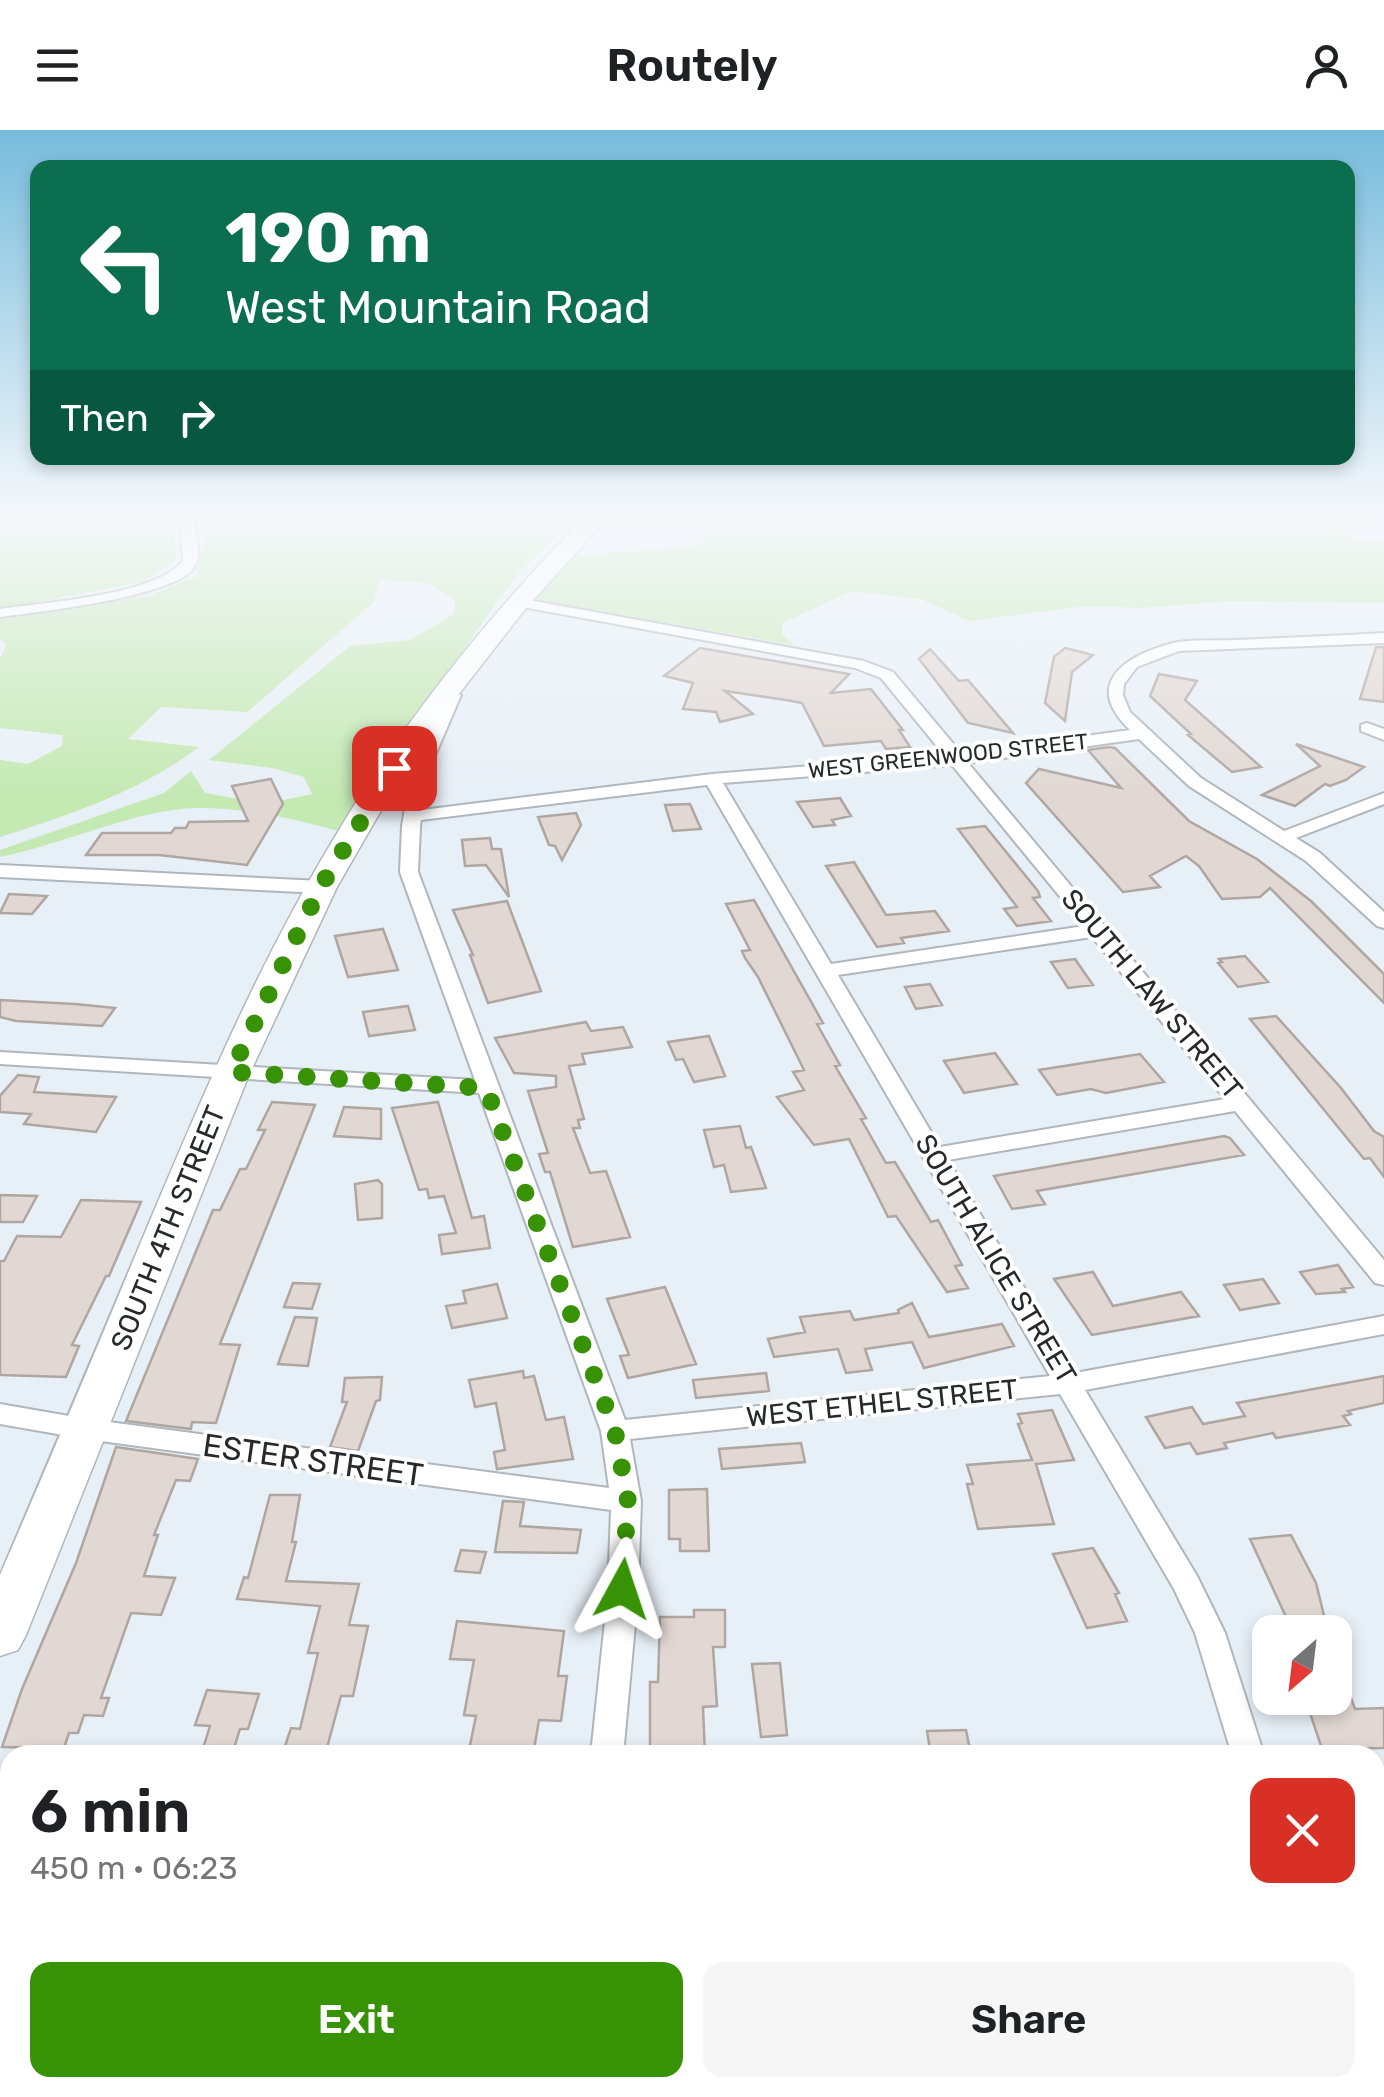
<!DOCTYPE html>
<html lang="en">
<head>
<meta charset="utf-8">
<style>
  :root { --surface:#fff; --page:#f6f6f6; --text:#202124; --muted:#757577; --accent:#389205 }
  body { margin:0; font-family:Rubik,sans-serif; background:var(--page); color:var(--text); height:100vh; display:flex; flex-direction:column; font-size:38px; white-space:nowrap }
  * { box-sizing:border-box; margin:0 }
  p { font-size:32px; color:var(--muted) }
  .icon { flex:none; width:55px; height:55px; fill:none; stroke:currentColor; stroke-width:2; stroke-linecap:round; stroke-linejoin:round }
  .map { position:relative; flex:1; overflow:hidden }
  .details { position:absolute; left:0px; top:1615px; width:1385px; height:352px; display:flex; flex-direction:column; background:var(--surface); border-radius:30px 30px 0 0; box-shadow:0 5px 15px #0003 }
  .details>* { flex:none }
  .hud { position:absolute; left:30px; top:30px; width:1325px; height:305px; border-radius:20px; box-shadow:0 5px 15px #0003; background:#0b6e4f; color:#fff; overflow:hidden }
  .needle { width:65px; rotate:208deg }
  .buttons { position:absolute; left:1252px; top:1485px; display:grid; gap:20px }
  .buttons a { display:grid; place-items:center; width:100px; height:100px; border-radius:20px; background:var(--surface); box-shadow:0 5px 15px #0003; font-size:50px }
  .pin { position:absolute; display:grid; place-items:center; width:85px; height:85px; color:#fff; margin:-42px; border-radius:20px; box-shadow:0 5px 15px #0006 }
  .me { position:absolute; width:110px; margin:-55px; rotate:5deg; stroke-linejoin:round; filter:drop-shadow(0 0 8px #0008) }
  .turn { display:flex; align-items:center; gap:35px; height:210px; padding:0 30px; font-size:45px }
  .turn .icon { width:130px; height:130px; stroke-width:2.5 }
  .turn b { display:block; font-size:70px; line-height:85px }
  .then { display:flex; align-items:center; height:95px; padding:0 30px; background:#0003; gap:20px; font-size:38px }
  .round { display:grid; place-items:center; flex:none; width:105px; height:105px; border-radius:20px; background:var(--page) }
  .overview { display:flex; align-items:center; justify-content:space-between; height:170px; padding:0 30px }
  h1 { font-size:60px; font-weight:600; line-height:75px }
  .primary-button { display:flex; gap:20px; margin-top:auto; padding:20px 30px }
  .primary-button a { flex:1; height:115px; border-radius:20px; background:var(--accent); color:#fff; font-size:40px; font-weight:600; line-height:115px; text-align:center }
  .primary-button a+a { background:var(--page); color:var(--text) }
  header { display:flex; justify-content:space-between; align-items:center; height:130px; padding:0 30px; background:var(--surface); font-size:45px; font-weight:600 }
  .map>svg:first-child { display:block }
  .green { fill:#c5e9b3 }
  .building { fill:#e1d8d3; stroke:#afa6a1; stroke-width:2.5 }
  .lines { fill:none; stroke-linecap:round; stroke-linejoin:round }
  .street-casing { stroke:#afb7bd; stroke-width:4 }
  .primary-casing { stroke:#afb7bd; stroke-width:3 }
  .street { fill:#fff; fill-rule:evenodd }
  .primary { fill:#fff; fill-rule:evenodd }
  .route { stroke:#389205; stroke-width:18; stroke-dasharray:0 32.4 }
  .labels { text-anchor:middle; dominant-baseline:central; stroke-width:8; stroke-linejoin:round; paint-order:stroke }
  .far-street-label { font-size:22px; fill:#272a2d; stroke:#fff }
  .street-label { font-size:28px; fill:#272a2d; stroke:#fff }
  .near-street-label { font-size:32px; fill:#272a2d; stroke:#fff }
</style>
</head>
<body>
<header><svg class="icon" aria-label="menu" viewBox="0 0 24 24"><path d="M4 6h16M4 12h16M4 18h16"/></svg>Routely<svg class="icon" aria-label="person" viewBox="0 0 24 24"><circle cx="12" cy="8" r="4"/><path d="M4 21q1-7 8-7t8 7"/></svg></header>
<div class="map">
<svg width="1384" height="1967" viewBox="0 0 1384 1967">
  <rect width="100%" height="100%" fill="#e8f0f7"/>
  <!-- green -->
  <path class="green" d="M 0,389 L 132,389 L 150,395 L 175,392 L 176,431 L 143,452 L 0,479 Z
    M 202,389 L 327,389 L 385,395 L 385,389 L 411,389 L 409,394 L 577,389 L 522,439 L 501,466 L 338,701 C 292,688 242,677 194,678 C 135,680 61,715 0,727 L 0,720 L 164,663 L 191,641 L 205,663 L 265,674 L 312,664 L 304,647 L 272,638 L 209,630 L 350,516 L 410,510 L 454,484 L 455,470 L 427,453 L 380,450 L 373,473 L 247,582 L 161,577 L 128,609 L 199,617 C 141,661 69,685 0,707 L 0,630 L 28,634 L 62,616 L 63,605 L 0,598 L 0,529 L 6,515 L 0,508 L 0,488 L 149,466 L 196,446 L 203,411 Z
    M 738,389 L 1333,389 L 1349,408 L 1384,411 L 1384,473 L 1232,471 L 1141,478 L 1087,476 L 969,491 L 921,469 L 852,461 L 782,493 L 782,504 L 794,515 L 531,469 L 574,426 L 696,416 L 712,401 L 735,394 Z"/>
  <!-- building -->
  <path class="building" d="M 1376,517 L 1384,517 L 1384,572 L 1360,569 Z
    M 700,518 L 849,544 L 831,563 L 871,559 L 903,600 L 899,600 L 910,617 L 886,619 L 881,611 L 824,616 L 802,573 L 792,571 L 725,561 L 753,584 L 720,592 L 716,582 L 683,579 L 693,553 L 664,546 Z
    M 1065,518 L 1093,525 L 1072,542 L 1065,591 L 1045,573 L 1054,527 Z
    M 930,519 L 959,551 L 968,550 L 1013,603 L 968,593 L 919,529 Z
    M 1159,544 L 1197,551 L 1185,570 L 1261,637 L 1232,642 L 1188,605 L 1191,604 L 1150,566 Z
    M 1296,614 L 1364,637 L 1346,650 L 1330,656 L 1325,654 L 1295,676 L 1262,665 L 1320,636 Z
    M 1109,617 L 1115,618 L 1189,691 L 1257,729 L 1311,771 L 1384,844 L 1384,873 L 1270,758 L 1260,767 L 1222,769 L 1199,736 L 1186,726 L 1150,746 L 1160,757 L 1123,762 L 1026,653 L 1039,639 L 1121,658 L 1088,620 Z
    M 271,649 L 283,674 L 247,735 L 159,725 L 86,725 L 102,703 L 171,703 L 175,698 L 186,698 L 189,692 L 248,691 L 232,656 Z
    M 840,668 L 851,686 L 832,690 L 835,695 L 813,697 L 797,672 Z
    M 690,674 L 701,699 L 673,701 L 665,675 Z
    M 576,683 L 581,695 L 562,730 L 555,716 L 549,715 L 538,687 Z
    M 985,696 L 1038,761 L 1040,767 L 1033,768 L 1051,791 L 1017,796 L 1004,779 L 1017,777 L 958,699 Z
    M 490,708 L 492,719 L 501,719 L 509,767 L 486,735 L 465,736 L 462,710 Z
    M 854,732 L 886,785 L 935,781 L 949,801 L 901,808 L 904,813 L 877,817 L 826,736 Z
    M 9,764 L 47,766 L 32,784 L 0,783 Z
    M 754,770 L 823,893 L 817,894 L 840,935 L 835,936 L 866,988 L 861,989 L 886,1033 L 895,1032 L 931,1092 L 938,1090 L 962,1135 L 955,1136 L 968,1158 L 947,1162 L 896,1086 L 888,1087 L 849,1009 L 814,1015 L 777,967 L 804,960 L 793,942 L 804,940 L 758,847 L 745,828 L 742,821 L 750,820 L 726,774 Z
    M 507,771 L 541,861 L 488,873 L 470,825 L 473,825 L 453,780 Z
    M 383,799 L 398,840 L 348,847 L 335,806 Z
    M 1245,826 L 1268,852 L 1238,857 L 1218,833 L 1222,832 L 1219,829 Z
    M 1075,829 L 1093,855 L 1068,858 L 1051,832 Z
    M 930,854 L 942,875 L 916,879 L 905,857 Z
    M 0,870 L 75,874 L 115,878 L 102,896 L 16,891 L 0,887 Z
    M 408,876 L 415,900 L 369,906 L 363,882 Z
    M 1276,886 L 1341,958 L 1374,1001 L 1384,1007 L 1384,1047 L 1370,1028 L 1364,1029 L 1250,889 Z
    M 586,892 L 591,901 L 623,897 L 632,917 L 582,924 L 585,934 L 569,936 L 584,989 L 578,990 L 580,998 L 573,998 L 590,1043 L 606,1041 L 630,1107 L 573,1117 L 550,1042 L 545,1042 L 539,1024 L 548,1023 L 528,961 L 556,957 L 556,946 L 514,943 L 495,908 Z
    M 709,906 L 725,946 L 694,952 L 683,929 L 676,930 L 668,912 Z
    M 995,923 L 1017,954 L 964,963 L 944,931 Z
    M 1140,924 L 1164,952 L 1106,963 L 1091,959 L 1057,965 L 1039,940 Z
    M 18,945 L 39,947 L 34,962 L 116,967 L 96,1002 L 24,994 L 31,984 L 0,982 L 0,966 Z
    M 272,972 L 315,975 L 220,1214 L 240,1215 L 216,1293 L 192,1292 L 191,1299 L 126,1291 L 213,1080 L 220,1080 L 240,1039 L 246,1039 L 265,1000 L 258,1000 Z
    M 438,972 L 472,1088 L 484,1086 L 490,1118 L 442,1124 L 439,1105 L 456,1103 L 444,1066 L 429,1068 L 427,1059 L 419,1060 L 392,978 Z
    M 344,977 L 381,979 L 381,1009 L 334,1006 Z
    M 740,996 L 746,1018 L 751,1017 L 766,1058 L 731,1062 L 724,1035 L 714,1037 L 704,1000 Z
    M 1224,1006 L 1230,1008 L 1244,1025 L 1037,1061 L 1045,1074 L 1012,1079 L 994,1046 Z
    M 378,1050 L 382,1054 L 382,1088 L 358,1090 L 355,1054 Z
    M 0,1065 L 37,1066 L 23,1092 L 0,1092 Z
    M 81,1070 L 141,1072 L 109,1146 L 106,1146 L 72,1215 L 79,1216 L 66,1247 L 0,1245 L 0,1131 L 4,1131 L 17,1106 L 61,1107 Z
    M 1338,1135 L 1353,1157 L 1342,1159 L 1345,1162 L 1316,1164 L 1300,1142 Z
    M 1093,1142 L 1113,1176 L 1181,1162 L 1199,1186 L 1092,1205 L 1054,1149 Z
    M 1263,1149 L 1279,1173 L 1240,1180 L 1224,1155 Z
    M 293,1153 L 320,1154 L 312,1179 L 284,1177 Z
    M 497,1154 L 507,1188 L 452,1198 L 446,1176 L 466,1173 L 463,1161 Z
    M 665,1157 L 696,1234 L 628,1248 L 620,1226 L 629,1225 L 607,1169 Z
    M 912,1173 L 929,1207 L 1002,1194 L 1014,1216 L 924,1238 L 912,1212 L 865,1219 L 872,1240 L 846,1243 L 838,1219 L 774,1227 L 768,1209 L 805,1202 L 800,1187 L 850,1181 L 854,1190 L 899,1183 L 898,1180 Z
    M 295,1187 L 317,1188 L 308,1236 L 278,1234 Z
    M 523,1241 L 524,1248 L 534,1246 L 546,1290 L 564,1287 L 573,1329 L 497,1339 L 494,1322 L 505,1320 L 496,1273 L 475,1277 L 469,1250 Z
    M 766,1243 L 769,1261 L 696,1268 L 693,1250 Z
    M 1384,1246 L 1384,1273 L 1348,1281 L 1351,1284 L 1343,1286 L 1350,1295 L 1276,1308 L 1273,1303 L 1224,1313 L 1227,1318 L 1197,1324 L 1190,1313 L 1165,1318 L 1146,1287 L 1192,1277 L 1203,1294 L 1245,1286 L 1237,1273 Z
    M 382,1247 L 380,1270 L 376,1271 L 358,1321 L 330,1317 L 347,1272 L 342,1272 L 345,1248 Z
    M 1052,1280 L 1074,1330 L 1036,1334 L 1054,1394 L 978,1399 L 967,1354 L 973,1354 L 967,1335 L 1032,1330 L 1018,1294 L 1022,1293 L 1018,1284 Z
    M 801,1313 L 805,1332 L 722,1339 L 719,1319 Z
    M 116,1317 L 198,1329 L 190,1351 L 176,1350 L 154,1405 L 158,1405 L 144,1446 L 175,1448 L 169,1464 L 161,1485 L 131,1483 L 101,1568 L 109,1568 L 103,1586 L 84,1585 L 78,1603 L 69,1603 L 64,1618 L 2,1617 L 22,1559 L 76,1433 Z
    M 707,1359 L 709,1421 L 680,1421 L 680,1409 L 669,1409 L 669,1360 Z
    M 270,1365 L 300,1365 L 292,1412 L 296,1412 L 286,1451 L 359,1454 L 349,1495 L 368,1496 L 353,1566 L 341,1566 L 325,1625 L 282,1625 L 291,1598 L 300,1599 L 318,1523 L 308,1523 L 320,1476 L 237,1469 L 244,1447 L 248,1448 Z
    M 503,1371 L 524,1372 L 520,1396 L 581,1400 L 577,1423 L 495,1422 Z
    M 1291,1405 L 1316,1453 L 1328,1502 L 1293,1502 L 1250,1409 Z
    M 1093,1418 L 1119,1463 L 1115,1464 L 1127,1491 L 1087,1498 L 1053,1424 Z
    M 461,1420 L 486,1422 L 480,1443 L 455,1441 Z
    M 694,1480 L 725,1480 L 725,1517 L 713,1517 L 717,1576 L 703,1577 L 705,1625 L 650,1625 L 650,1552 L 658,1552 L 660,1487 L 694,1487 Z
    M 457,1491 L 564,1501 L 558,1546 L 567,1546 L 561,1591 L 539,1590 L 533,1625 L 468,1625 L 476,1586 L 464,1585 L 474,1530 L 450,1529 Z
    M 1338,1531 L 1355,1579 L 1384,1578 L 1384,1618 L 1322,1619 L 1309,1580 L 1335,1579 Z
    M 780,1533 L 787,1605 L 761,1607 L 752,1534 Z
    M 207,1560 L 259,1564 L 248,1599 L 240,1599 L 232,1625 L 201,1625 L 210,1596 L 195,1595 Z
    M 966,1600 L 971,1625 L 931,1625 L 927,1601 Z"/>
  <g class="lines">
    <defs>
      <path id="street" d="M 180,389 L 194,389 C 195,403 202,423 195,436 C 178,467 37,482 0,487 L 0,479 C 45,472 154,466 183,431 Z
        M 517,468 L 864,531 L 893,542 L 961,623 L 1130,600 C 1082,554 1124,526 1173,513 C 1192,509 1215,511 1235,510 C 1285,508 1334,506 1384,503 L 1384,513 L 1179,521 L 1137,537 L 1124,554 L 1123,565 L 1130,582 L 1201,648 L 1284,701 L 1384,663 L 1384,674 L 1296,708 L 1320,723 L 1384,782 L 1384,798 L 1377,796 L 1306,731 L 1189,656 L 1139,609 L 968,633 L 1384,1130 L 1384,1155 L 1375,1153 L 1235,981 L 948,1030 L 1075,1243 L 1384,1186 L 1384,1204 L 1085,1260 L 1197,1446 L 1225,1503 L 1264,1625 L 1232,1625 L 1195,1503 L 1174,1459 L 1060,1264 L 630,1309 L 641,1371 L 638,1462 L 623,1625 L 591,1625 L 608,1462 L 611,1380 L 86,1309 L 0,1294 L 0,1274 L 86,1289 L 609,1358 L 601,1301 L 479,963 L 0,934 L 0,922 L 475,950 L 400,742 L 402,696 L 410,650 L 425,606 L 447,562 L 461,565 L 434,628 L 422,680 L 712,644 L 944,625 L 881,548 L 855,538 L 512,475 L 510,472 ZM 952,635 L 1084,796 L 831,834 L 723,653 ZM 707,655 L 1050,1246 L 625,1290 L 418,742 L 420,696 L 421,690 ZM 1092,807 L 1225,969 L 940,1017 L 838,845 Z
        M 1367,593 L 1384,599 L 1384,610 L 1361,601 L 1361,595 Z
        M 0,735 L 321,751 L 330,757 L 321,763 L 0,747 Z
        M 563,1958 L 601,1958 L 601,1967 L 563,1967 Z
        M 1328,1958 L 1366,1958 L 1368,1967 L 1330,1967 Z"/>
      <path id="primary" d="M 583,389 L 607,389 L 526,478 L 455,569 L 394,658 L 337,757 L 248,947 L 26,1505 L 18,1520 L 0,1526 L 0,1445 C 48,1334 95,1223 141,1112 C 199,974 256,838 333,710 C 402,593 488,486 583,389 Z"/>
    </defs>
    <!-- street casing -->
    <use href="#street" class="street-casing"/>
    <!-- primary casing -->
    <use href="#primary" class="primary-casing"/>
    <!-- street -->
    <use href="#street" class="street"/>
    <!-- primary -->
    <use href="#primary" class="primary"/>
  </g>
  <!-- sky -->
  <linearGradient id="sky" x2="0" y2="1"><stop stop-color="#77bcdc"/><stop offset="0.58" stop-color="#f5f8fb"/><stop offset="1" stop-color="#f5f8fb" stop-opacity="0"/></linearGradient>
  <rect width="1384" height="665" fill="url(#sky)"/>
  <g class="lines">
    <!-- route -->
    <path class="route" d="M 394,638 L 321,756 L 231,942 L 486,958 L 615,1301 L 628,1371 L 622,1459"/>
  </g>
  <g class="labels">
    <!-- far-street labels -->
    <g class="far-street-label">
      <text transform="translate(948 626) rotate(-6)">WEST GREENWOOD STREET</text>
    </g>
    <!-- street labels -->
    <g class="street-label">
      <text transform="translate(1152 864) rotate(50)">SOUTH LAW STREET</text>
      <text transform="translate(168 1098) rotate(-68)">SOUTH 4TH STREET</text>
      <text transform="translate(996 1129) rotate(59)">SOUTH ALICE STREET</text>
      <text transform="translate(882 1273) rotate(-6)">WEST ETHEL STREET</text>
    </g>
    <!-- near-street labels -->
    <g class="near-street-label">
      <text transform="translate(313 1330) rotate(8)">ESTER STREET</text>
    </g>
  </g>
</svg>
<div class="buttons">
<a><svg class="needle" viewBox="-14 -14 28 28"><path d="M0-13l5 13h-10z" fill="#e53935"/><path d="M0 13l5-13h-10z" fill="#757577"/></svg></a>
</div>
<div class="pin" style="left:394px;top:638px;background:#d93025"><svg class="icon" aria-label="arrive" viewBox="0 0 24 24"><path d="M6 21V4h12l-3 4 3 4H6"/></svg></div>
<svg class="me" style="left:622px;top:1459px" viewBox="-20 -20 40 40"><path d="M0-17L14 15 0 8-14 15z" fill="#389205" stroke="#fff" stroke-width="4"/></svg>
<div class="hud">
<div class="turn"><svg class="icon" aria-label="left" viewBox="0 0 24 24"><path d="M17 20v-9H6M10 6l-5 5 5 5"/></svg><div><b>190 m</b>West Mountain Road</div></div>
<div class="then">Then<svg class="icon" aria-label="right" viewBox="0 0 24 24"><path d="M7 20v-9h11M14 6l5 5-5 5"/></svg></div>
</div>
<section class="details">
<div class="overview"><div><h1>6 min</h1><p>450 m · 06:23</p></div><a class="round" style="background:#d93025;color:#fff"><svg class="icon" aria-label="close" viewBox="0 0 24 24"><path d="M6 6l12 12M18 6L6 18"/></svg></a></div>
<div class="primary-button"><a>Exit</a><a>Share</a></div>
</section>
</div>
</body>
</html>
